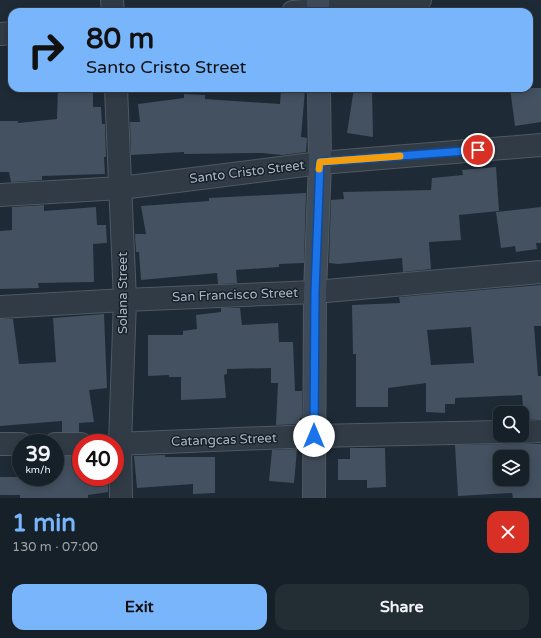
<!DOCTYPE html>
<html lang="en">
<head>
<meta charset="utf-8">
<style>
  :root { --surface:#162028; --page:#232d34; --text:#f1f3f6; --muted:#9ea3a8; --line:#353e45; --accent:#78b5fb }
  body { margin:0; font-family:"Varela Round",sans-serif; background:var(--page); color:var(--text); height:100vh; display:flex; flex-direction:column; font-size:15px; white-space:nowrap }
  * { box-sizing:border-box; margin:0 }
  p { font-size:13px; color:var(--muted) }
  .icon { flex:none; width:22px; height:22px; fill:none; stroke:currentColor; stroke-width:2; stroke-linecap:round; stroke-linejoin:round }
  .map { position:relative; height:498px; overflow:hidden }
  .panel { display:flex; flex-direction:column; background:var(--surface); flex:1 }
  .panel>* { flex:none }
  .hud { position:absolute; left:8px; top:8px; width:525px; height:84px; border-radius:12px; box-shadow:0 2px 10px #0003,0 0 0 1px var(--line); background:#78b5fb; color:#111; overflow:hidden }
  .controls { position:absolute; left:493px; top:406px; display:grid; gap:8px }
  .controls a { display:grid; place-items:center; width:36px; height:36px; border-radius:8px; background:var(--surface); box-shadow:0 2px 10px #0003,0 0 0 1px var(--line); font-size:20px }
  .speed { position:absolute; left:12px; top:434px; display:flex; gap:8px; font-size:20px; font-weight:700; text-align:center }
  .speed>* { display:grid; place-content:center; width:52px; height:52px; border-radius:50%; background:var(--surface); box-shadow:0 2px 10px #0003,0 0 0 1px var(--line); line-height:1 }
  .speed small { font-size:10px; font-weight:400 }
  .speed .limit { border:6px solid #d22; background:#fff; color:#111 }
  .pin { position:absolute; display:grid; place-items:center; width:34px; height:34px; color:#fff; margin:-17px; border:2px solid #fff; border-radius:50%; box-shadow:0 1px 4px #0007 }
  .me { position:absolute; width:44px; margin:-22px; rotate:0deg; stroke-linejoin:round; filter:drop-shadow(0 0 3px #0008) }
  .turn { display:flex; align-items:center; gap:14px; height:84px; padding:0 12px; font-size:18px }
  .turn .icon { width:52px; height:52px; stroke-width:2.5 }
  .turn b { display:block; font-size:28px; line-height:34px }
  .round { display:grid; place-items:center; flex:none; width:42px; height:42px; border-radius:12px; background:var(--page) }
  .headline { display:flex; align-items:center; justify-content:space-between; height:68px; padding:0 12px }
  h1 { font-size:24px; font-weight:700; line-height:30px; color:var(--accent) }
  .cta { display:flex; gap:8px; margin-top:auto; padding:8px 12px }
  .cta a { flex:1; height:46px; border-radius:12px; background:var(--accent); color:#111; font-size:16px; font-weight:700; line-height:46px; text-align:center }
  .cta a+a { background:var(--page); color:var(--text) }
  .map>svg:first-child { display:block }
  .building { fill:#445160; fill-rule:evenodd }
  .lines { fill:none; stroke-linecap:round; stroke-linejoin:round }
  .street-casing { stroke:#4f5964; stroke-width:24 }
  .secondary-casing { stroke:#4f5964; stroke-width:24 }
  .street { stroke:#313b46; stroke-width:22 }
  .secondary { stroke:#3f4b59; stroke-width:22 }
  .route-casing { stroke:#114b97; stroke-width:10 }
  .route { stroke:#1a73e8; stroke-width:7 }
  .slow { stroke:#f59e0b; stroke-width:7 }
  .labels { text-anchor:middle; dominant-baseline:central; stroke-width:3; stroke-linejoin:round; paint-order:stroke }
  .street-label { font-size:13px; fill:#abb6c3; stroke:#17202a }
</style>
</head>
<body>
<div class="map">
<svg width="541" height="498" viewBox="0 0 541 498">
  <rect width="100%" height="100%" fill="#1e2a35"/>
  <!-- building -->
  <path class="building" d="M 58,88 L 93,88 L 93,107 L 101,107 L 102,124 L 105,124 L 106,157 L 104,157 L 105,174 L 42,176 L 42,180 L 11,182 L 9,172 L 0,172 L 0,121 L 18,121 L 18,123 L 57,119 Z
    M 354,88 L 372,88 L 373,137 L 347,133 Z
    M 510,88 L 541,88 L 541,122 L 515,126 Z
    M 281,89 L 305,90 L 301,137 L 307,138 L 306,152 L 282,155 L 262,153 L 184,154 L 184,152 L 131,155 L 130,122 L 140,122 L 138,104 L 184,98 L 184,94 L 205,95 L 205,99 L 280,104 Z
    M 496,167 L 499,211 L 459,215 L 461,240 L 429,242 L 431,269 L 403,272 L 402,258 L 338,264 L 329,263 L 331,200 L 344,199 L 343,192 L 431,190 L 432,178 L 463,175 L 462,170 Z
    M 306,193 L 304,263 L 279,264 L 279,267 L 236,270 L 237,283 L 218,284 L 217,273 L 141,280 L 139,252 L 136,252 L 135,234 L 146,234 L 141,206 L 209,201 L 209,198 Z
    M 44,205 L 44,211 L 96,207 L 97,225 L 106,225 L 107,243 L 93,244 L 94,282 L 38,283 L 39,288 L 0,289 L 0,231 L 12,230 L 12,207 Z
    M 541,207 L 541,243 L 536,243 L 537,249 L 516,252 L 515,246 L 501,248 L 496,212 Z
    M 541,285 L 541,326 L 534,326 L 538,376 L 541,376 L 541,419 L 524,419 L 522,395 L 455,398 L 455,404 L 445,404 L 445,413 L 426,412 L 426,383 L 388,388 L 388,407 L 356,407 L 356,354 L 353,354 L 352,305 L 400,303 L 399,297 ZM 471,327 L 474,363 L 431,365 L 427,330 Z
    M 221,308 L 240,308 L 242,325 L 278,323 L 279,342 L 293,342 L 295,391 L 302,391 L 302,418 L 300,418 L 299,424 L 276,425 L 278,383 L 271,383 L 271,368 L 227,369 L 227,374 L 224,375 L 226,398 L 181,400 L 181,377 L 169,377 L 169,375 L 148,376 L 148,335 L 183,335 L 183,331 L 197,329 L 196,315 L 221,312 Z
    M 104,314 L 107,388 L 89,390 L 94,422 L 79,423 L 79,432 L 62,432 L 62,421 L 0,426 L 0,319 L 13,319 L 19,364 L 56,362 L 53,318 Z
    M 509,440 L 522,444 L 541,444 L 541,498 L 513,498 L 512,493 L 458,496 L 455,445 L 500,444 L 506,443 ZM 500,457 L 522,457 L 522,479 L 500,479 Z
    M 350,448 L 385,448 L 386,487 L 367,488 L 367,480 L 338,480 L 338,459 L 350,459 Z
    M 297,449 L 294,483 L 269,481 L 272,450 Z
    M 165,455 L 165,457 L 215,457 L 215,493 L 193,494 L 193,484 L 137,488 L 134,456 Z
    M 61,456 L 79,456 L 79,477 L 108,477 L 108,492 L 88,495 L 88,498 L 20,498 L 20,495 L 0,495 L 0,477 L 55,477 L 55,459 L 61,460 Z"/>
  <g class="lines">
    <defs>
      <path id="street" d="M 112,0 L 113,12
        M 293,12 L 420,0
        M 0,34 L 12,33
        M 116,88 L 125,300 L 120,444 L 121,498
        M 0,195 L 121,188 L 320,163 L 541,145
        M 0,307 L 125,300 L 315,292 L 541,272
        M 522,432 L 541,431
        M 0,444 L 21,444
        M 55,444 L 81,444
        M 115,444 L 314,436 L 500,432"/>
      <path id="secondary" d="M 318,12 L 318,0
        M 314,498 L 315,292 L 320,163 L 319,88"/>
    </defs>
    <!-- street casing -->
    <use href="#street" class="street-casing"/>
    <!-- secondary casing -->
    <use href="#secondary" class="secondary-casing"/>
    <!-- street -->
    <use href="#street" class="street"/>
    <!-- secondary -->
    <use href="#secondary" class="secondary"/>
  </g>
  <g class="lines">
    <defs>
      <path id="route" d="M 314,436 L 315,292 L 320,162 L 478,150"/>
    </defs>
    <!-- route casing -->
    <use href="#route" class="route-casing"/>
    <!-- route -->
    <use href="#route" class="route"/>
    <!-- slow -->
    <path class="slow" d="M 319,169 L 320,162 L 400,156"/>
  </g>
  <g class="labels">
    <!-- street labels -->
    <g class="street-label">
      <text transform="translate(247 172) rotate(-7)">Santo Cristo Street</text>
      <text transform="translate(123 293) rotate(-90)">Solana Street</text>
      <text transform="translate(235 295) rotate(-2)">San Francisco Street</text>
      <text transform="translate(224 440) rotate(-2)">Catangcas Street</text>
    </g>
  </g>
</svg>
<div class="controls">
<a><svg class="icon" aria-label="search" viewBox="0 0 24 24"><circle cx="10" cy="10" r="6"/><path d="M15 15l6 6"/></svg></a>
<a><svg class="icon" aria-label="layers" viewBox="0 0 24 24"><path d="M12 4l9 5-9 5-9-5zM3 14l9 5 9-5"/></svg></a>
</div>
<div class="speed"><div>39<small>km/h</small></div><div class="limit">40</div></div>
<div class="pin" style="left:478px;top:150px;background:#d93025"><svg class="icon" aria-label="arrive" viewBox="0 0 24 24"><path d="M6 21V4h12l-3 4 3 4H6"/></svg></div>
<svg class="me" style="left:314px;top:436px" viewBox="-20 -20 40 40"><circle r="19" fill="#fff"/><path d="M0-13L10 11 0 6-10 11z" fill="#1a73e8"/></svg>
<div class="hud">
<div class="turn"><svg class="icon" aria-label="right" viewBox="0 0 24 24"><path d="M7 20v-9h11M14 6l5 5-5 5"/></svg><div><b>80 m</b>Santo Cristo Street</div></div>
</div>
</div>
<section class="panel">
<div class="headline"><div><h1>1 min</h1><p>130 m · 07:00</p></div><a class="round" style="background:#d93025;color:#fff"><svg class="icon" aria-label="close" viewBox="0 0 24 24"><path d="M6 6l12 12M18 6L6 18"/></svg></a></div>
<div class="cta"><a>Exit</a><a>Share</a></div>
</section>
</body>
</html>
